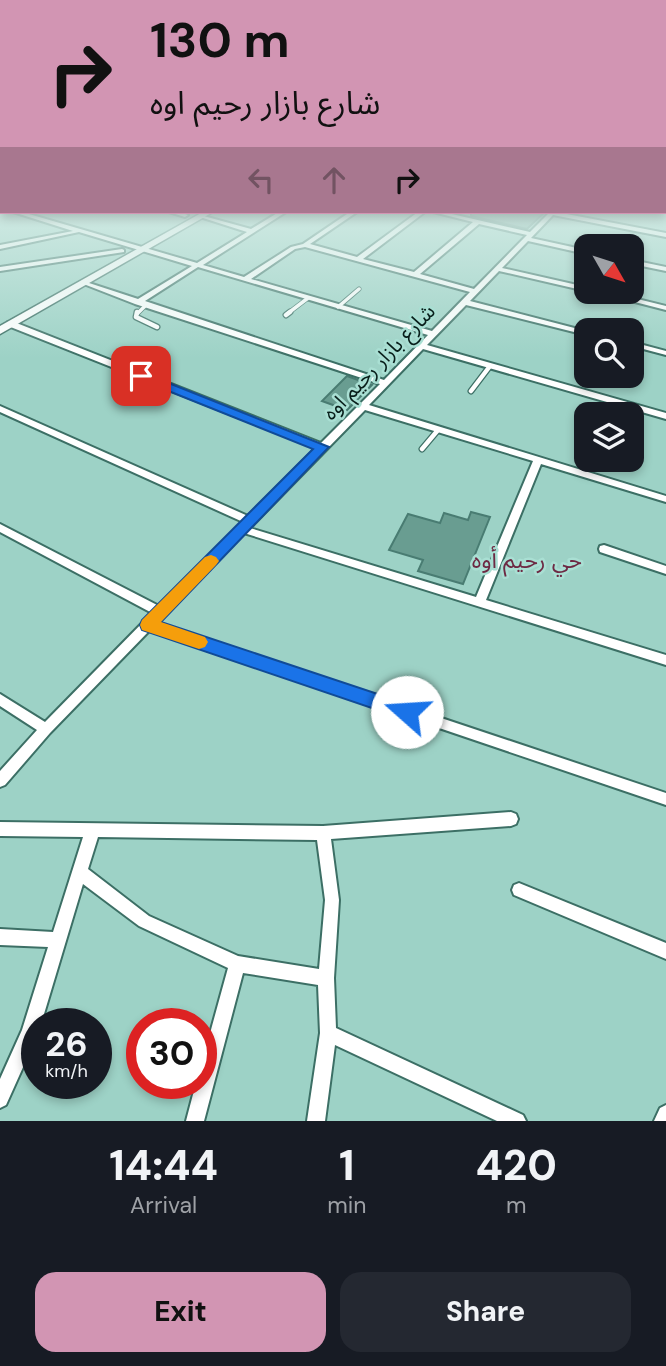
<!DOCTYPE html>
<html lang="en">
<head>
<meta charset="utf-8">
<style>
  :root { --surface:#171b24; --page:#242831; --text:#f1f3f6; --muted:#9ea1a6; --accent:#d295b3 }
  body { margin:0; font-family:"DM Sans","Noto Sans Arabic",sans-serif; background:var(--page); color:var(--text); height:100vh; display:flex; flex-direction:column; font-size:26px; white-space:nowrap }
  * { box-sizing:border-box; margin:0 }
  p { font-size:23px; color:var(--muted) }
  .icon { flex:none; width:38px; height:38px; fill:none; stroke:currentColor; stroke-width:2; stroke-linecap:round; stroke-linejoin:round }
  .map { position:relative; height:1121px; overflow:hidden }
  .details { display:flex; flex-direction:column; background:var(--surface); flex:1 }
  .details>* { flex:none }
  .guide { position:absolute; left:0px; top:0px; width:667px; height:214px; box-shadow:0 4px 10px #0003; background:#d295b3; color:#111; overflow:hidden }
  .needle { width:46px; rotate:129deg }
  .tools { position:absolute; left:574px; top:234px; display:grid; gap:14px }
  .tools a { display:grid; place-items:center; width:70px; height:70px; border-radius:14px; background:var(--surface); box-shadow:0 4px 10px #0003; font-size:35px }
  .speed { position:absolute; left:21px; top:1008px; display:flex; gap:14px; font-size:35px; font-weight:700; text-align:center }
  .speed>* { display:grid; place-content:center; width:91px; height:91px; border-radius:50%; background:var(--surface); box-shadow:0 4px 10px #0003; line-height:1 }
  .speed small { font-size:18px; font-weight:400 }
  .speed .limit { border:10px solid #d22; background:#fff; color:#111 }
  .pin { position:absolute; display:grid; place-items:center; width:60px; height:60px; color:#fff; margin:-30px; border-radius:14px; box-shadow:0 4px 10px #0006 }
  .me { position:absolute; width:77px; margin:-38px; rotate:289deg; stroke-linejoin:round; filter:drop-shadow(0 0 5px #0008) }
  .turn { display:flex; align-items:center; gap:24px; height:147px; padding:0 35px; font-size:32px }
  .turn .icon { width:91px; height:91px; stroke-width:2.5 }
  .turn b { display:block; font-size:49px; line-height:60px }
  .lanes { display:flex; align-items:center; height:66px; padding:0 35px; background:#0003; justify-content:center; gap:35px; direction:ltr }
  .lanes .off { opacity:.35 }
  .eta { display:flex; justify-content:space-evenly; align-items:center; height:119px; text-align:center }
  .eta b { font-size:42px; font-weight:800; line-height:49px }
  .primary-button { display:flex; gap:14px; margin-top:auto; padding:14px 35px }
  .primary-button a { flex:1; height:80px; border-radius:21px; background:var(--accent); color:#111; font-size:28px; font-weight:800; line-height:80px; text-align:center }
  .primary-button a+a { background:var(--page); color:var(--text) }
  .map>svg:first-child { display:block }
  .building { fill:#699d91; stroke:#497c72; stroke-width:2 }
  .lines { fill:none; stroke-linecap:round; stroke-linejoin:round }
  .lane-far1-casing { stroke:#3c6f65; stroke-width:5 }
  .lane-casing { stroke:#3c6f65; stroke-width:7 }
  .street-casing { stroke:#3c6f65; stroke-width:4 }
  .secondary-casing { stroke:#3c6f65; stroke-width:3 }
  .primary-casing { stroke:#889b69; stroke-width:3 }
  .lane-far1 { stroke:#fff; stroke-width:3.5 }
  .lane { stroke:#fff; stroke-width:4.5 }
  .street { fill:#fff; fill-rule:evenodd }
  .secondary { fill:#fff; fill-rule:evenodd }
  .primary { fill:#e1ebbe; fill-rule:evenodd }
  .route { fill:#1a73e8; stroke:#114b97; stroke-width:2 }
  .slow { fill:#f59e0b }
  .labels { text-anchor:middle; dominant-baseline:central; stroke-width:5; stroke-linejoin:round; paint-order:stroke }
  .street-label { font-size:21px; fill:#081e1a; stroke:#a9dfd3 }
  .neighbourhood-label { font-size:23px; fill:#6d2943; stroke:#a9dfd3 }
</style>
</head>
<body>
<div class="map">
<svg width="666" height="1121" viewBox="0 0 666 1121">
  <rect width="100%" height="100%" fill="#9dd2c6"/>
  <!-- building -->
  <path class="building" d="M 471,212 L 545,212 L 527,229 L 471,216 Z
    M 347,376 L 372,385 L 347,410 L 322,401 Z
    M 471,512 L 490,517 L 463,584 L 418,571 L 423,560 L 389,550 L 408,514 L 440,523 L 444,513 L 468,520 Z"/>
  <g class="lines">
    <defs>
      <path id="lane-far1" d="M 338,307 L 359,289
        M 137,314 L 146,305
        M 287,314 L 308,298"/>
      <path id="lane" d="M 137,312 L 136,317 L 157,327
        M 286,315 L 290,312
        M 471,391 L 490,366
        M 422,449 L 438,430"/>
      <path id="street" d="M 0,205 L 2,205 L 2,209 L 0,209 Z
        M 13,212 L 22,212 L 197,263 L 247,232 L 200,217 L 200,215 L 251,229 L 279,212 L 286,212 L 203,265 L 244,277 L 291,247 L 303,244 L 350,212 L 357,212 L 310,244 L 357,257 L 418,212 L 425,212 L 363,259 L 414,272 L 473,222 L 433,212 L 443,212 L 530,232 L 550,212 L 556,212 L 666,233 L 666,237 L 553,215 L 531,238 L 586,250 L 586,254 L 528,241 L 502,268 L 586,287 L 586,291 L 499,271 L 470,301 L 586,331 L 586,335 L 466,305 L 427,345 L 666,413 L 666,419 L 423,349 L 369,405 L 666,496 L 666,502 L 541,464 L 486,600 L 666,655 L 666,665 L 244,533 L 157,623 L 666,793 L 666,805 L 150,630 L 50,733 L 5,785 L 0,787 L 0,771 L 37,730 L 0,706 L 0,694 L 45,722 L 152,613 L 0,532 L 0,524 L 159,606 L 243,522 L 0,412 L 0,406 L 248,516 L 316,448 L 8,326 L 8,322 L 14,322 L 321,443 L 380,384 L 135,304 L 81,283 L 86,282 L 138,299 L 192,266 L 79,232 L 0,249 L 0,245 L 73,231 ZM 479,224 L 527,235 L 474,289 L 420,274 ZM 305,247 L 470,292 L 432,331 L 251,279 L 295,249 ZM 198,267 L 428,335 L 384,380 L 145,301 ZM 365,410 L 533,461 L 476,597 L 250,528 Z
        M 169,212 L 179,212 L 188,215 L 185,217 Z
        M 122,249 L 124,250 L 124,252 L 0,271 L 0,267 Z
        M 632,260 L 666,267 L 666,271 L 632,264 Z
        M 596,292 L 609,292 L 666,306 L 666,310 Z
        M 632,342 L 666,351 L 666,355 L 632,346 Z
        M 604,545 L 666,566 L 666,574 L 600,552 L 599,549 L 600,546 Z
        M 511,812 L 516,814 L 518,819 L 516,824 L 511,826 L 331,839 L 339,900 L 334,978 L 336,1028 L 523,1115 L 526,1121 L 497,1121 L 335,1045 L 325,1121 L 307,1121 L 320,1033 L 318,985 L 243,973 L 204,1121 L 186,1121 L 196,1083 L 201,1083 L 201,1066 L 228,968 L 139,926 L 83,884 L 41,1024 L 37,1024 L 37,1036 L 6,1105 L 0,1108 L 0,1079 L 22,1030 L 48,947 L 0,945 L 0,929 L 53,932 L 83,837 L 0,836 L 0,822 L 323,826 ZM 98,837 L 317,840 L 325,900 L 319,969 L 238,956 L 149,916 L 88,869 Z
        M 519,883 L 666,943 L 666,959 L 514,895 L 512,890 L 514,885 Z
        M 666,1105 L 666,1121 L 654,1121 L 660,1108 Z"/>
      <path id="secondary" d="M 203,212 L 213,212 L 0,334 L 0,326 Z"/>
      <path id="primary" d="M 665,201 L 666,201 L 666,204 L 665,204 Z"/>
    </defs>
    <!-- lane-far1 casing -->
    <use href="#lane-far1" class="lane-far1-casing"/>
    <!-- lane casing -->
    <use href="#lane" class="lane-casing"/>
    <!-- street casing -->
    <use href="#street" class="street-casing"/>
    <!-- secondary casing -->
    <use href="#secondary" class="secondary-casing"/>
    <!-- primary casing -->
    <use href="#primary" class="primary-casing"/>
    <!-- lane-far1 -->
    <use href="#lane-far1" class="lane-far1"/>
    <!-- lane -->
    <use href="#lane" class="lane"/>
    <!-- street -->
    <use href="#street" class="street"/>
    <!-- secondary -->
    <use href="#secondary" class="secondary"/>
    <!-- primary -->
    <use href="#primary" class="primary"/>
  </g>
  <!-- sky -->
  <linearGradient id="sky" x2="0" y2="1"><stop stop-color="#63a9df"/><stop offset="0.56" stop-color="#d3ebe5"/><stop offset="1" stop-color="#d3ebe5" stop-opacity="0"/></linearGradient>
  <rect width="666" height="358" fill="url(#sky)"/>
  <!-- route -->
  <path class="route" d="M 141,372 L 329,447 L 161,622 L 414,706 L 417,712 L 414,718 L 407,720 L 142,630 L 140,625 L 142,620 L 313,449 L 136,378 L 136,373 Z"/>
  <!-- slow -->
  <path class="slow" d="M 211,555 L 216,557 L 219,561 L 216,565 L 161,622 L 205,637 L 208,642 L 205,647 L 199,649 L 142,630 L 140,625 L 142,620 L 205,557 Z"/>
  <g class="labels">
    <!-- street labels -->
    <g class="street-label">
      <text transform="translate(379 362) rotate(-46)">شارع بازار رحيم اوه</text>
    </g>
    <!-- neighbourhood labels -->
    <g class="neighbourhood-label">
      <text x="527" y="560">حي رحيم أوه</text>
    </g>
  </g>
</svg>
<div class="tools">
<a><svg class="needle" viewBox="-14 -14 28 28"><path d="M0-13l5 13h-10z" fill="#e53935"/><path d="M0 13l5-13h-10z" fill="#9ea1a6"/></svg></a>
<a><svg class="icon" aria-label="search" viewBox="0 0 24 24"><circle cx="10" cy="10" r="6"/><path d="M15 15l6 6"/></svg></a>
<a><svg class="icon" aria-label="layers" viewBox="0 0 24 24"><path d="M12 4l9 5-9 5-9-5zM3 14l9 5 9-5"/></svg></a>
</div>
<div class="speed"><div>26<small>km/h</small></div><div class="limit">30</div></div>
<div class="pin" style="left:141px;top:376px;background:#d93025"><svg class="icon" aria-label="arrive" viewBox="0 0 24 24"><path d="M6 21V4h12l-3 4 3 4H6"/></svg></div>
<svg class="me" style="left:407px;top:712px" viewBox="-20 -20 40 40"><circle r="19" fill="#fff"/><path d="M0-13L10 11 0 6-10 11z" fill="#1a73e8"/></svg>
<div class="guide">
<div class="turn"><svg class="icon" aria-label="right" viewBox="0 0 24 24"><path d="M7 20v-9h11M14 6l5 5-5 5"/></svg><div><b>130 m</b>شارع بازار رحيم اوه</div></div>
<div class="lanes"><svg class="icon off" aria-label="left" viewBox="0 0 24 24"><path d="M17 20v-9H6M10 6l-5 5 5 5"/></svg><svg class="icon off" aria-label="ahead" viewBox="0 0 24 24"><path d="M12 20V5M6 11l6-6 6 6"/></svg><svg class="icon" aria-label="right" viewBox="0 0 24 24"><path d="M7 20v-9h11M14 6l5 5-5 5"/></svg></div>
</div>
</div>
<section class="details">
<div class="eta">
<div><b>14:44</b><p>Arrival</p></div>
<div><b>1</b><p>min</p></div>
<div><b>420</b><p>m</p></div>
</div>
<div class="primary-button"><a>Exit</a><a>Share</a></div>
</section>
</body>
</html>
